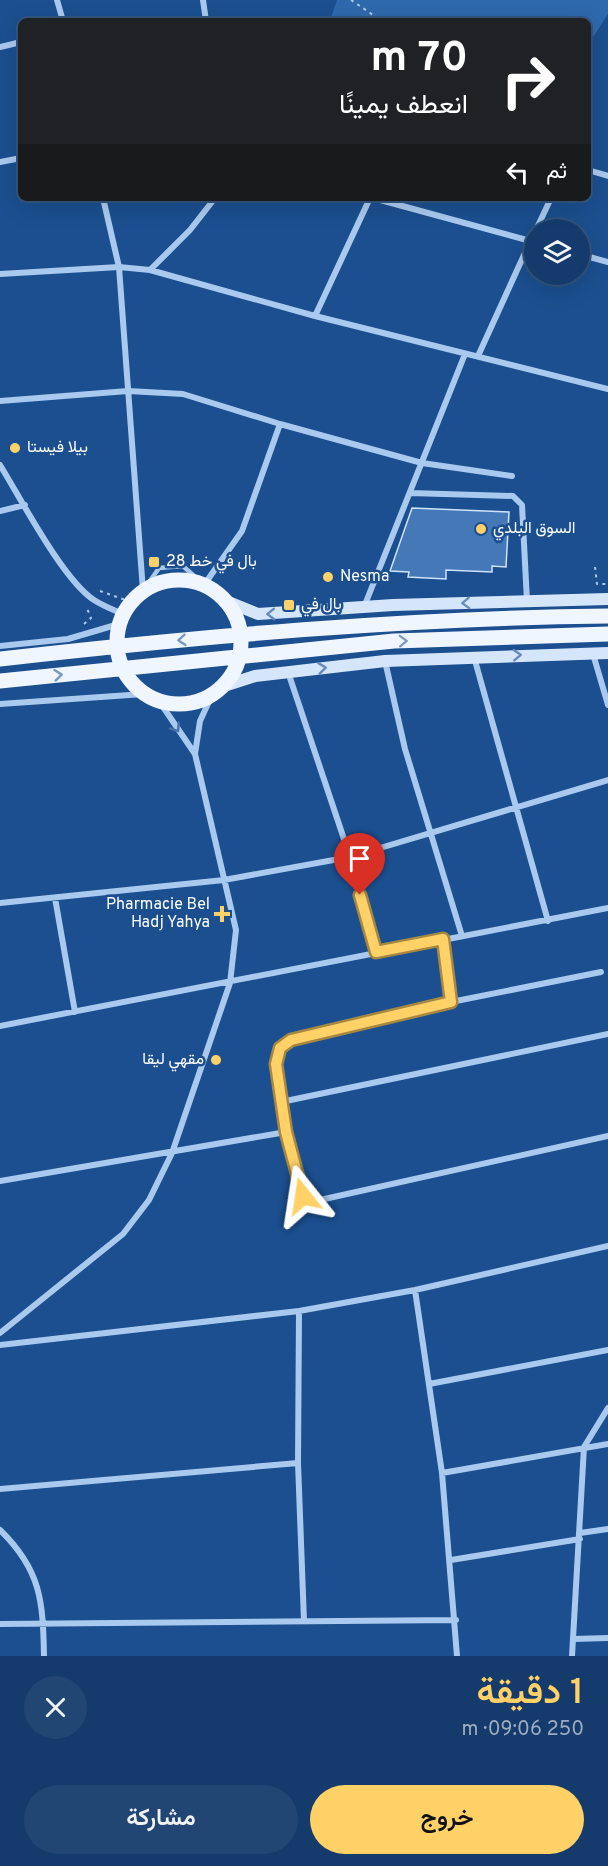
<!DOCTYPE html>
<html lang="ar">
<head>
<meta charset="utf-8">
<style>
  :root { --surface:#143b6b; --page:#214673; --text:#f1f3f6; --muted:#9dadc1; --line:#33557e; --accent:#ffd166 }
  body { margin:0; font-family:Overpass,Vazirmatn,sans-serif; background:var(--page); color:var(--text); direction:rtl; height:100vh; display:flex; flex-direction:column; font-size:22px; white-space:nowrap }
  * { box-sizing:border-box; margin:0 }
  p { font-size:20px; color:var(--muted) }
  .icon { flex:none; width:33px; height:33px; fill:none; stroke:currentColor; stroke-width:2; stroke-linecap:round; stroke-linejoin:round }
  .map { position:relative; height:1656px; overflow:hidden; direction:ltr }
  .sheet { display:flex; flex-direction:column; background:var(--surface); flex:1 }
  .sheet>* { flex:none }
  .hud { position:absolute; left:18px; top:18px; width:573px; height:183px; border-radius:9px; box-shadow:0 6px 24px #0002,0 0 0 2px var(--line); direction:rtl; background:#202124; color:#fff; overflow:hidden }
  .controls { position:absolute; left:524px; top:219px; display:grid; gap:12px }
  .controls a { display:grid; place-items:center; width:66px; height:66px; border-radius:50%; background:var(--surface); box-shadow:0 6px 24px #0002,0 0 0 2px var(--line); font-size:30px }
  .pin { position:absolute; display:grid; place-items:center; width:51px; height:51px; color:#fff; margin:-62px -26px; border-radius:50% 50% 50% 0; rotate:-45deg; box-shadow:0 0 6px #0007 }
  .pin .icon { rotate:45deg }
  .me { position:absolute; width:66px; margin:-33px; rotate:345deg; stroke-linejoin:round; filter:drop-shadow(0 0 4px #0008) }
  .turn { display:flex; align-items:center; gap:21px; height:126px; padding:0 24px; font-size:27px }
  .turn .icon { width:78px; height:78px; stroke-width:2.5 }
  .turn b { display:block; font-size:42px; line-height:51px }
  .then { display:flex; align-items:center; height:57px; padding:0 24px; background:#0003; gap:12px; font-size:22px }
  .round { display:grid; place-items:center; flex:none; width:63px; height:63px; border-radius:32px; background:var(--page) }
  .headline { display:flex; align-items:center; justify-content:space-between; height:102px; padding:0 24px }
  h1 { font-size:36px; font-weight:600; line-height:45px; color:var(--accent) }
  .primary-button { display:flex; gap:12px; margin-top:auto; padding:12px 24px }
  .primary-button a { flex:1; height:69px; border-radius:36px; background:var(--accent); color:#111; font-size:24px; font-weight:600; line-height:69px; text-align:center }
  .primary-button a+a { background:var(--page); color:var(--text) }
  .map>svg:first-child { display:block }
  .green { fill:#2e69ad }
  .building { fill:#4478b7; stroke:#cfe3fa; stroke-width:1.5 }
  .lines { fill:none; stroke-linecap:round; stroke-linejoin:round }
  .path { stroke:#a9c9ee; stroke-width:2; stroke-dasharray:3 4.5; stroke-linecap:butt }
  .service { stroke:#a9c9ee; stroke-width:4.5 }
  .minor { stroke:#a9c9ee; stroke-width:6 }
  .secondary { stroke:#d6e6fa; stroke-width:12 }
  .primary { stroke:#f0f6ff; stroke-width:15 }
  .oneway { stroke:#668bba }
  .oneway2 { stroke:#7b9ac1 }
  .oneway3 { stroke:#4674ac }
  .route-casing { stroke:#a68842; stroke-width:15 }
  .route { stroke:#ffd166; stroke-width:10 }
  .poi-dot { fill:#ffd166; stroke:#1b4f8f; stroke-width:2 }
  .labels { text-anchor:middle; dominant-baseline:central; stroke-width:5; stroke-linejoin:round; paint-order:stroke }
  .poi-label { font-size:16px; fill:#fff; stroke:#1b4f8f; text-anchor:start }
</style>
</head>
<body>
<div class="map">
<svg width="608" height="1656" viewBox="0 0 608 1656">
  <rect width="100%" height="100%" fill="#1b4f8f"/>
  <!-- green -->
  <path class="green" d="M 337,0 L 608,0 L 608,14 L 588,45 L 588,21 L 330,21 Z"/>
  <!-- building -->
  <path class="building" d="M 412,508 L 509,512 L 506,567 L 492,566 L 492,572 L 446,570 L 446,579 L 408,577 L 409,572 L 390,571 Z"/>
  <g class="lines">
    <!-- path -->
    <path class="path" d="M 351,0 L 382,21
      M 595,567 L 597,584 L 608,584
      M 100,591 L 131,602
      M 84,624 L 91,618 L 86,606"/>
    <!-- service -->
    <path class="service" d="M 143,591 L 159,568 L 183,566 L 204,585"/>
    <!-- minor -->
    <path class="minor" d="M 57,0 L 63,21
      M 203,0 L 206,21
      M 0,47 L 21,42
      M 0,162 L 21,158
      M 588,170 L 608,176
      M 103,198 L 119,267 L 143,591
      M 373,198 L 534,242
      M 536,230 L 551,198
      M 579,254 L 608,262
      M 150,270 L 190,230 L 215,198
      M 0,274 L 119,267 L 150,270 L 315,316 L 608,389
      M 315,316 L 370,198
      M 478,356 L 534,233
      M 0,401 L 128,391 L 183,394 L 280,424 L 422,463 L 512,476
      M 0,465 C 21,499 63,580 94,600 C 103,606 114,610 123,614
      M 410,493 L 513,496 L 522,505 L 527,601
      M 0,511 L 25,505
      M 204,585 L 242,531 L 280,424
      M 364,607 L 465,354
      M 0,646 L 68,639 L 119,624
      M 593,654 L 608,705
      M 474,657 L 548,921
      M 385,661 L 405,749 L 462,936
      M 0,704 L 144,694
      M 195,754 L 200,721 L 212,695
      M 55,898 L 75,1012
      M 0,903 L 224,880 L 350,857 L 288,672
      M 377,952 L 350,857 L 608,780
      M 451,1002 L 443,940 L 608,908
      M 0,1026 L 443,940
      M 281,1102 C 279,1081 268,1051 292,1039 L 451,1002 L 601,972
      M 286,1132 L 281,1102 L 608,1034
      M 0,1181 L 286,1132 L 303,1196 L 311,1202 L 608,1136
      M 415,1290 L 442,1473 L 457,1656
      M 299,1311 L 298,1463 L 304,1621
      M 0,1333 L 123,1234 L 149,1200 L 172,1153 L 230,983 L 236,930 L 195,754 L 159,701
      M 0,1345 L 299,1311 L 415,1290 L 608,1246
      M 429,1384 L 608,1350
      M 442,1473 L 608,1444
      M 0,1489 L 298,1463
      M 0,1530 C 41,1570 43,1601 44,1656
      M 580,1533 L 608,1529
      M 451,1560 L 580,1539
      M 0,1624 L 456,1620
      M 573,1639 L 608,1638
      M 572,1656 L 584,1447 L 608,1408"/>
    <!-- secondary -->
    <path class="secondary" d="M 226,601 L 258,614 L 393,605 L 608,599
      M 224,686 L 255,676 L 385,661 L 608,653"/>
    <!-- primary -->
    <path class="primary" d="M117 642a62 62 0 1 1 124 0a62 62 0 1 1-124 0Z
      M 0,659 C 202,636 405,618 608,616
      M 0,681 L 394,641 L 608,634"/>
  </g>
  <!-- one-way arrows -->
  <defs><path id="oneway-chevron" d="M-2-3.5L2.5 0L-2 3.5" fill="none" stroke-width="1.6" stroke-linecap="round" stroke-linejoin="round" transform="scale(1.5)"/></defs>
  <g class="oneway">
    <use href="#oneway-chevron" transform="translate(466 603) rotate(178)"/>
    <use href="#oneway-chevron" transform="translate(271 614) rotate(179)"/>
    <use href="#oneway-chevron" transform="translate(517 655) rotate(-3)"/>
    <use href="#oneway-chevron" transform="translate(322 668) rotate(-7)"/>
  </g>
  <g class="oneway2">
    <use href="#oneway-chevron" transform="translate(182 640) rotate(175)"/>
    <use href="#oneway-chevron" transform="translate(403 641) rotate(-2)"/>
    <use href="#oneway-chevron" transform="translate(58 675) rotate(-6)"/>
  </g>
  <use class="oneway3" href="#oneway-chevron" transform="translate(176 728) rotate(56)"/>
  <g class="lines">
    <defs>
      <path id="route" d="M 303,1196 L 286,1132 L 276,1064 L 280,1048 L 291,1040 L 451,1002 L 443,939 L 376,952 L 360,895"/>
    </defs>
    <!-- route casing -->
    <use href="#route" class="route-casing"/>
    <!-- route -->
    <use href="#route" class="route"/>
  </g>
  <!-- markers -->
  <g class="poi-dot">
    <circle cx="15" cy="448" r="6"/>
    <circle cx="481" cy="529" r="6"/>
    <rect x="148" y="556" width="12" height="12" rx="3"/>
    <circle cx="328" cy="577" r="6"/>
    <rect x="283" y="599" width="12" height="12" rx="3"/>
    <path d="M219 905h6v6h6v6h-6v6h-6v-6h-6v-6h6z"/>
    <circle cx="216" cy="1060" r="6"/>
  </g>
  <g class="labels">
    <!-- poi labels -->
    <g class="poi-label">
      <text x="27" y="448">بيلا فيستا</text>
      <text x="493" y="529">السوق البلدي</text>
      <text x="166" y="562">بال في خط 28</text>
      <text x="340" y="577">Nesma</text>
      <text x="301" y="605">بال في</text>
      <text x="210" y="905" text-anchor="end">Pharmacie Bel<tspan x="210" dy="18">Hadj Yahya</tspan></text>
      <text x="204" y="1060" text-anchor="end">مقهي ليقا</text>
    </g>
  </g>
</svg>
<div class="controls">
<a><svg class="icon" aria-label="layers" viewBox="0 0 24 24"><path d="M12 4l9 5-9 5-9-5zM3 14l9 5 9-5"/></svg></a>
</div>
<div class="pin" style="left:360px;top:895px;background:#d93025"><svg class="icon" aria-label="arrive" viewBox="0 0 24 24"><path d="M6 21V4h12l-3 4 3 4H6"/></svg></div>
<svg class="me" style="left:303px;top:1196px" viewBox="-20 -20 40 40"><path d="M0-17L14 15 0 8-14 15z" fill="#ffd166" stroke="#fff" stroke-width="4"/></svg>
<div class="hud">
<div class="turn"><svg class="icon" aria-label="right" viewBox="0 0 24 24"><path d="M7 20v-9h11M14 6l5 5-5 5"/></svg><div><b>70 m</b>انعطف يمينًا</div></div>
<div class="then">ثم<svg class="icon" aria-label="left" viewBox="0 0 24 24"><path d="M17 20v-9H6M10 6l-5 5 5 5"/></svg></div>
</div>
</div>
<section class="sheet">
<div class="headline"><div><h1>1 دقيقة</h1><p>250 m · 09:06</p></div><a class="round"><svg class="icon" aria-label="close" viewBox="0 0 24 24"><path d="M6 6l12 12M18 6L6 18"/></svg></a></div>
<div class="primary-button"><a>خروج</a><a>مشاركة</a></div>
</section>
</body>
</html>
